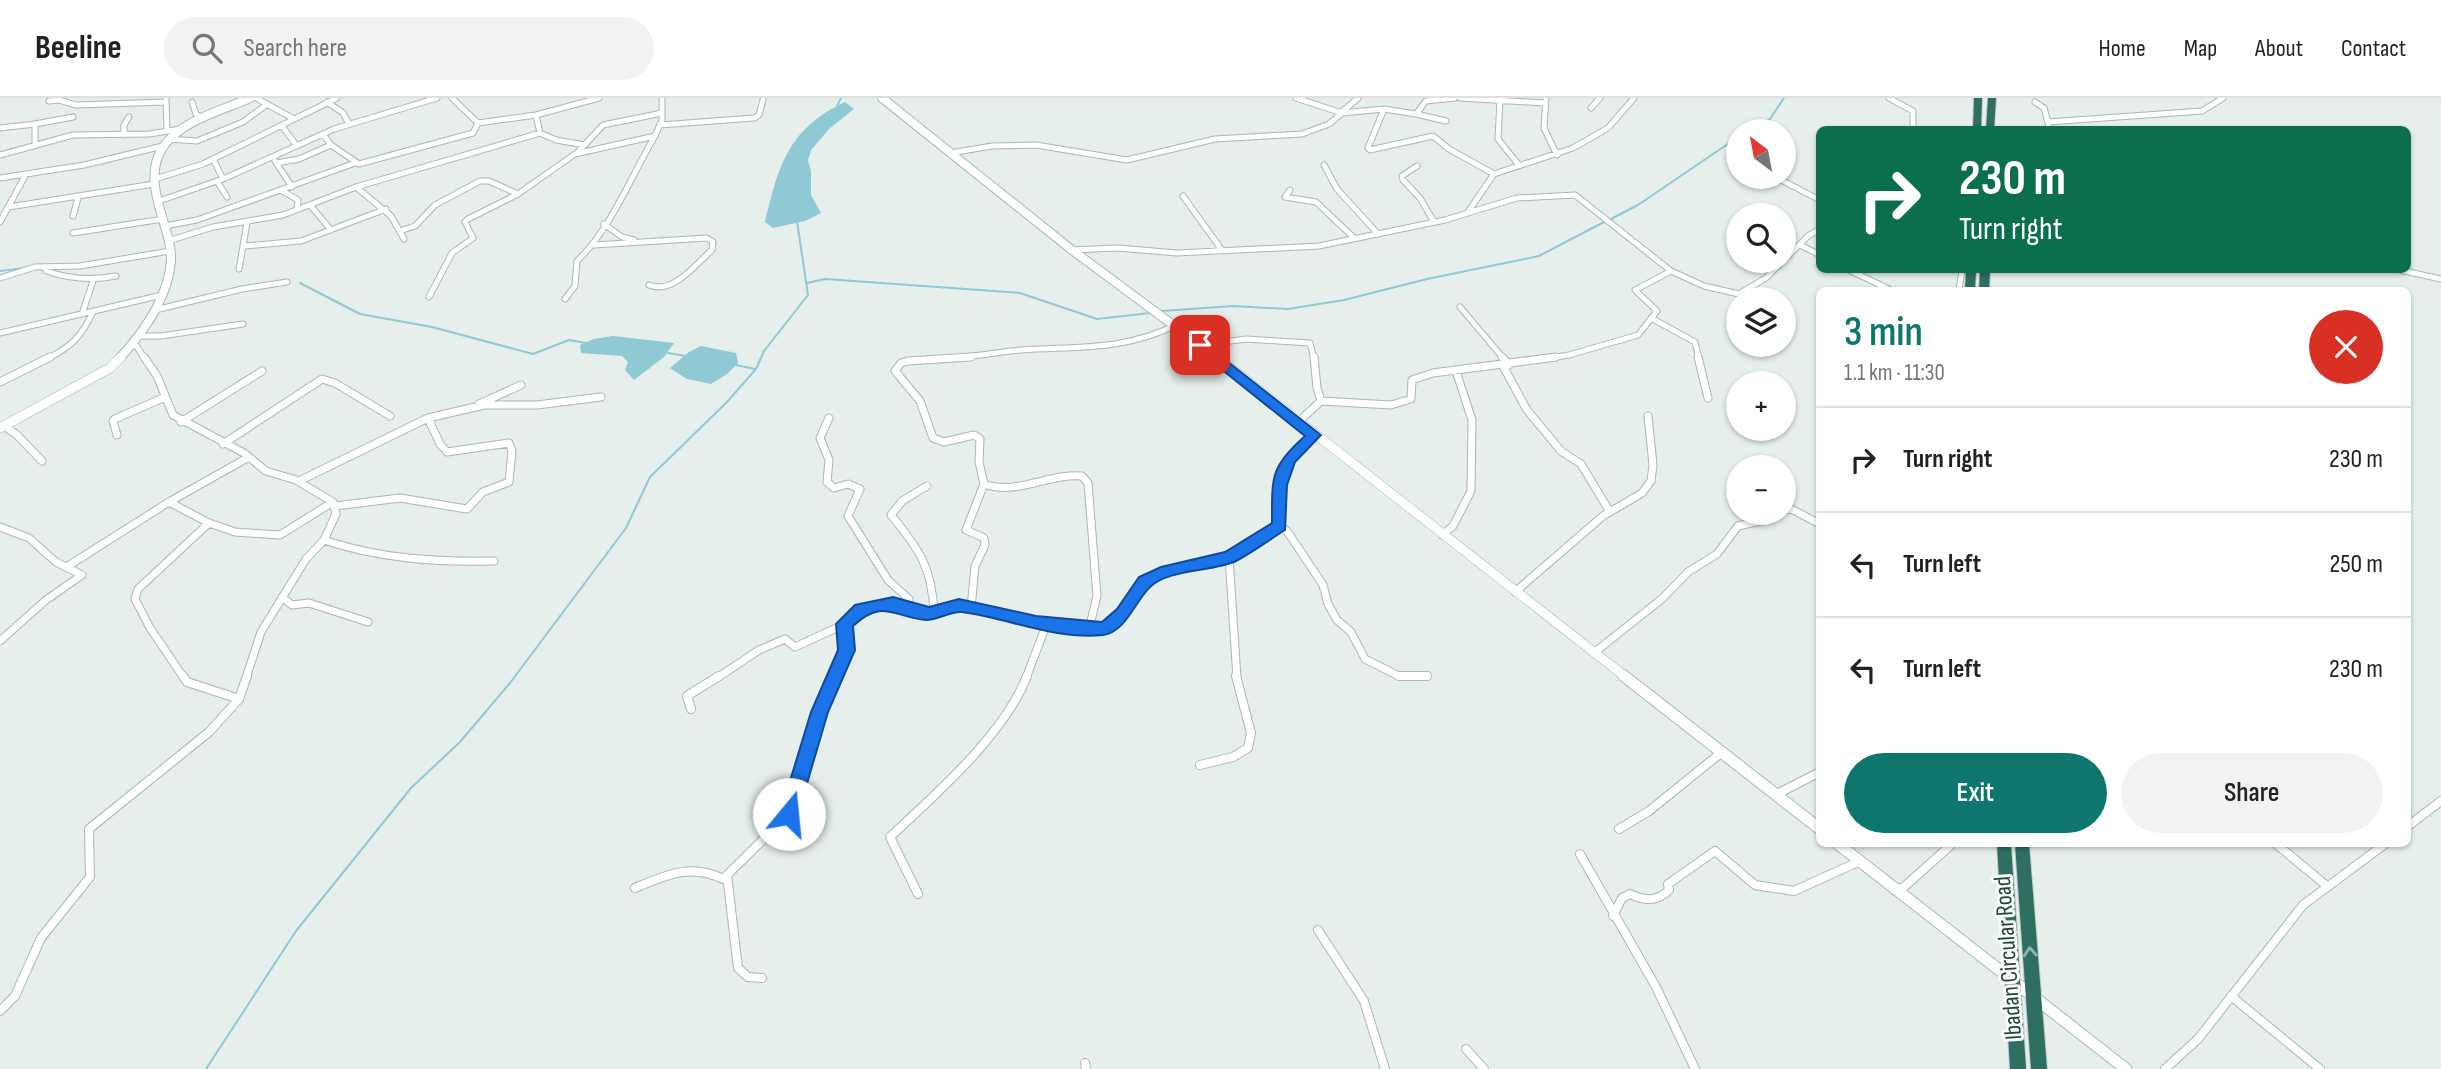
<!DOCTYPE html>
<html lang="en">
<head>
<meta charset="utf-8">
<style>
  :root { --surface:#fff; --page:#f2f2f2; --text:#222; --muted:#767676; --line:#e0e0e0; --accent:#0f766e }
  body { margin:0; font-family:"Sofia Sans Condensed",sans-serif; background:var(--page); color:var(--text); height:100vh; display:flex; flex-direction:column; font-size:26px; white-space:nowrap }
  * { box-sizing:border-box; margin:0 }
  p { font-size:23px; color:var(--muted) }
  .icon { flex:none; width:38px; height:38px; fill:none; stroke:currentColor; stroke-width:2; stroke-linecap:round; stroke-linejoin:round }
  .map { position:relative; flex:1; overflow:hidden }
  .sheet { position:absolute; left:1816px; top:189px; width:595px; height:560px; display:flex; flex-direction:column; background:var(--surface); border-radius:10px; box-shadow:0 2px 5px #0004 }
  .sheet>* { flex:none }
  .top-card { position:absolute; left:1816px; top:28px; width:595px; height:147px; border-radius:10px; box-shadow:0 2px 5px #0004; background:#0b6e4f; color:#fff; overflow:hidden }
  .needle { width:46px; rotate:328deg }
  .tools { position:absolute; left:1726px; top:21px; display:grid; gap:14px }
  .tools a { display:grid; place-items:center; width:70px; height:70px; border-radius:50%; background:var(--surface); box-shadow:0 2px 5px #0004; font-size:35px }
  .pin { position:absolute; display:grid; place-items:center; width:60px; height:60px; color:#fff; margin:-30px; border-radius:14px; box-shadow:0 4px 10px #0006 }
  .me { position:absolute; width:77px; margin:-38px; rotate:17deg; stroke-linejoin:round; filter:drop-shadow(0 0 5px #0008) }
  .turn { display:flex; align-items:center; gap:24px; height:147px; padding:0 28px; font-size:32px }
  .turn .icon { width:91px; height:91px; stroke-width:2.5 }
  .turn b { display:block; font-size:49px; line-height:60px }
  .round { display:grid; place-items:center; flex:none; width:74px; height:74px; border-radius:37px; background:var(--page) }
  .headline { display:flex; align-items:center; justify-content:space-between; height:119px; padding:0 28px }
  h1 { font-size:42px; font-weight:600; line-height:52px; color:var(--accent) }
  .primary-button { display:flex; gap:14px; margin-top:auto; padding:14px 28px }
  .primary-button a { flex:1; height:80px; border-radius:42px; background:var(--accent); color:#fff; font-size:28px; font-weight:600; line-height:80px; text-align:center }
  .primary-button a+a { background:var(--page); color:var(--text) }
  ul { padding:0; list-style:none }
  li { display:flex; align-items:center; gap:21px; height:105px; padding:0 28px; border-top:2px solid var(--line) }
  li div { flex:1 }
  li b { display:block; font-size:26px }
  li em { font-style:normal }
  header { display:flex; align-items:center; gap:42px; box-sizing:border-box; height:98px; padding:0 35px; background:var(--surface); border-bottom:2px solid var(--line) }
  header strong { font-size:33px }
  nav { display:flex; gap:38px; margin-inline-start:auto; font-size:24px }
  .search { width:490px; height:63px; background:var(--page); display:flex; align-items:center; gap:18px; box-sizing:border-box; padding:0 24px; border-radius:38px; color:var(--muted); font-size:26px }
  .map>svg:first-child { display:block }
  .water { fill:#8ec9d4 }
  .lines { fill:none; stroke-linecap:round; stroke-linejoin:round }
  .stream { stroke:#8ec9d4; stroke-width:2 }
  .street-far2-casing { stroke:#a8b8b2; stroke-width:7 }
  .street-far1-casing { stroke:#a8b8b2; stroke-width:9 }
  .street-casing { stroke:#a8b8b2; stroke-width:10 }
  .secondary-far2-casing { stroke:#a4bbb3; stroke-width:10 }
  .secondary-far1-casing { stroke:#a4bbb3; stroke-width:10 }
  .secondary-casing { stroke:#a4bbb3; stroke-width:13 }
  .highway-casing { stroke:#c2cac8; stroke-width:2 }
  .street-far2 { stroke:#fff; stroke-width:5 }
  .street-far1 { stroke:#fff; stroke-width:7 }
  .street { stroke:#fff; stroke-width:8 }
  .secondary-far2 { stroke:#fff; stroke-width:8 }
  .secondary-far1 { stroke:#fff; stroke-width:9 }
  .secondary { stroke:#fff; stroke-width:11 }
  .highway { fill:#2f6f62; fill-rule:evenodd }
  .oneway { stroke:#93b5ae }
  .route { fill:#1a73e8; stroke:#114b97; stroke-width:2 }
  .labels { text-anchor:middle; dominant-baseline:central; stroke-width:6; stroke-linejoin:round; paint-order:stroke }
  .near-street-label { font-size:24px; fill:#24423a; stroke:#f7fbf9 }
</style>
</head>
<body>
<header>
<strong>Beeline</strong>
<div class="search"><svg class="icon" aria-label="search" viewBox="0 0 24 24"><circle cx="10" cy="10" r="6"/><path d="M15 15l6 6"/></svg>Search here</div>
<nav><a>Home</a><a>Map</a><a>About</a><a>Contact</a></nav>
</header>
<div class="map">
<svg width="2441" height="971" viewBox="0 0 2441 971">
  <rect width="100%" height="100%" fill="#e6efeb"/>
  <!-- water -->
  <path class="water" d="M 845,4 L 854,11 L 829,31 L 811,52 L 808,62 L 811,73 L 811,97 L 821,115 L 805,123 L 773,130 L 765,124 C 779,67 788,31 845,4 Z
    M 613,238 L 674,245 L 664,259 L 634,282 L 625,272 L 628,264 L 622,258 L 581,255 L 580,247 L 594,241 Z
    M 701,248 L 736,255 L 738,265 L 727,276 L 711,286 L 687,281 L 670,270 L 689,254 Z"/>
  <g class="lines">
    <!-- stream -->
    <path class="stream" d="M 837,8 L 841,0
      M 1748,33 L 1770,21 L 1784,0
      M 1609,122 L 1638,107 L 1738,39
      M 0,173 L 25,170
      M 300,185 L 360,216 L 432,229 L 533,256 L 569,242 L 586,245
      M 807,185 L 825,181 L 1020,195 L 1097,221 L 1150,215
      M 1162,213 L 1233,208 L 1288,211 L 1344,202 L 1427,181 L 1539,158 L 1604,124
      M 668,255 L 686,258
      M 736,267 L 755,271
      M 206,971 L 296,833 L 411,690 L 460,644 L 510,585 L 626,430 L 650,379 L 727,304 L 756,271 L 764,253 L 808,197 L 797,123"/>
    <defs>
      <path id="street-far2" d="M 256,0 L 294,21
        M 452,0 L 478,25
        M 1460,0 L 1545,5
        M 1546,0 L 1544,30 L 1557,57
        M 1889,0 L 1913,13 L 1913,32
        M 166,1 L 167,33
        M 1500,2 L 1498,41 L 1518,66
        M 49,3 L 59,2 L 76,7 L 165,4
        M 192,4 L 196,16 L 202,20
        M 327,4 L 343,15 L 349,26
        M 2035,4 L 2044,10 L 2050,32
        M 1591,10 L 1600,0
        M 1384,11 L 1368,50 L 1370,52 L 1433,38 L 1449,51 L 1494,76
        M 1342,14 L 1358,0
        M 1342,15 L 1384,11 L 1416,16 L 1426,3 L 1455,0
        M 1416,16 L 1446,23
        M 536,17 L 540,35 L 556,42 L 585,47
        M 2048,24 L 2202,13 L 2223,0
        M 478,25 L 536,17 L 599,0
        M 35,26 L 73,19
        M 660,27 L 754,20 L 759,17 L 763,2
        M 282,28 L 297,48
        M 0,30 L 35,26 L 35,46
        M 323,36 L 331,47 L 359,66 L 473,35 L 478,25
        M 124,37 L 124,27 L 129,19
        M 169,41 L 197,43 L 243,24 L 266,7
        M 578,54 L 603,27 L 662,15
        M 950,55 L 992,48 L 1036,47 L 1127,62 L 1215,41 L 1302,36 L 1329,26 L 1342,15 L 1296,0
        M 0,57 L 73,37 L 149,36 L 181,31
        M 213,61 L 223,81
        M 275,63 L 292,89
        M 277,65 L 299,61 L 331,47
        M 1324,67 L 1337,91 L 1378,136
        M 1417,68 L 1402,78 L 1403,82 L 1420,100 L 1434,124
        M 1775,79 L 1820,102
        M 0,80 L 84,67 L 163,48
        M 155,81 L 203,66 L 337,0
        M 217,83 L 227,99
        M 356,89 L 391,118 L 404,141
        M 281,92 L 298,102 L 297,112
        M 1290,92 L 1285,99 L 1316,104 L 1354,140
        M 1183,98 L 1221,151
        M 159,103 L 223,81 L 334,31 L 437,0
        M 310,107 L 331,132
        M 9,109 L 154,86
        M 1468,114 L 1494,76 L 1573,50 L 1608,30 L 1634,0
        M 73,118 L 78,100
        M 0,124 L 25,78
        M 604,126 L 622,139 L 634,142
        M 165,128 L 197,122 L 355,65
        M 403,132 L 415,128 L 435,107 L 480,83 L 489,83 L 518,96
        M 73,135 L 163,121
        M 168,143 L 213,129 L 283,117 L 356,89 L 540,35
        M 594,147 L 707,140 L 713,144 L 712,152 C 696,166 673,197 649,187
        M 1800,147 L 1820,157
        M 245,148 L 301,143 L 386,111
        M 1072,152 L 1118,150 L 1177,155 L 1319,148 L 1445,122 L 1517,100 L 1575,97 L 1671,173
        M 46,169 L 46,173 C 70,181 91,183 116,178
        M 239,171 L 247,125
        M 1849,172 L 1891,192
        M 2400,172 L 2441,181
        M 0,180 L 35,169 L 80,168 L 170,153
        M 1959,192 L 1962,172
        M 429,199 L 452,155 L 473,140 L 465,124 L 468,121 L 518,96 L 575,56 L 655,38 L 662,22 L 662,0
        M 565,201 L 575,188 L 577,163 C 611,131 631,78 655,38
        M 1460,209 L 1504,261
        M 155,212 L 242,191 L 287,184
        M 82,216 L 93,183
        M 1651,220 L 1695,244 L 1699,261
        M 0,235 L 162,197
        M 140,238 L 161,238 L 243,226
        M 135,246 L 145,261
        M 1200,247 L 1246,241 L 1310,245 L 1314,261
        M 47,261 C 72,248 81,239 93,214
        M 934,261 C 964,260 992,255 1021,252 C 1078,248 1123,253 1176,227
        M 1542,261 L 1569,257 L 1638,237 L 1657,213 L 1635,192 L 1671,173 L 1704,188 L 1739,196 L 1766,180 L 1808,138 L 1820,131"/>
      <path id="street-far1" d="M 144,259 L 157,278 L 173,317 L 244,355 L 266,373 L 296,382 L 333,404 L 336,416 L 324,442 L 306,461 L 261,534 L 246,580
        M 971,259 L 908,263 L 901,265 L 895,273 L 920,303 L 933,340 L 944,344 L 974,337 L 980,341 L 979,364 L 984,386 C 1016,398 1049,375 1082,378 L 1088,385 L 1097,498 L 1089,531
        M 1314,259 L 1317,290 L 1321,303
        M 1502,259 L 1509,267
        M 1698,259 L 1708,300
        M 1503,268 L 1527,312 L 1561,353 L 1581,366 L 1610,414
        M 0,284 L 50,259
        M 479,306 L 521,287
        M 829,320 L 820,340 L 829,362 L 827,384 L 834,390 L 848,386 L 860,391 L 848,418 L 888,482 L 909,501 L 909,512
        M 181,324 L 262,273
        M 1298,324 L 1321,303 L 1391,307 L 1411,301 L 1412,282 L 1433,275 L 1556,259
        M 4,328 L 16,336 L 42,363
        M 117,337 L 113,323 L 115,321 L 165,299
        M 223,346 L 322,281 L 335,285 L 390,318
        M 299,383 L 428,320 L 484,307 L 537,307 L 601,299
        M 927,388 L 902,403 L 891,417 C 919,451 932,469 934,514
        M 169,404 L 209,425 L 235,434 L 280,437 L 333,404
        M 335,408 L 400,400 L 467,411 L 483,394 L 509,384 L 512,353 L 509,345 L 447,354 L 440,346 L 428,320
        M 1783,412 L 1791,411 L 1820,426
        M 1280,428 L 1287,433 L 1323,487 L 1328,506 L 1337,522 L 1351,534 L 1365,561 L 1399,578 L 1427,578
        M 0,429 L 29,440 L 56,464 L 82,477 L 46,502 L 0,543
        M 1442,437 L 1453,428 L 1471,393 L 1472,322 L 1456,273
        M 324,442 C 380,461 436,464 494,463
        M 1229,459 L 1237,580
        M 68,468 L 169,404 L 249,359
        M 1515,494 L 1603,418 L 1642,395 L 1651,383 L 1653,367 L 1648,318
        M 282,499 L 292,507 L 309,505 L 368,524
        M 971,510 L 975,468 L 985,447 L 984,440 L 966,432 L 984,386
        M 1595,554 L 1663,500 L 1688,474 L 1717,456 L 1738,428 L 1761,423 L 1776,415
        M 184,580 L 150,530 L 135,501 L 138,491 L 209,425
        M 717,580 L 759,552 L 785,541 L 795,549 L 845,526 L 860,511 L 893,505 L 918,515 L 929,516 L 959,507 L 1036,524 L 1089,531 L 1105,530 L 1122,515 L 1145,483 L 1161,475 L 1229,459 L 1280,428 L 1279,387 L 1288,361 L 1314,337
        M 835,580 L 847,552 L 845,526
        M 1026,580 L 1047,525"/>
      <path id="street" d="M 183,578 L 187,584 L 239,601
        M 1399,578 L 1427,578
        M 691,611 L 687,598 L 719,578
        M 1200,667 L 1233,659 L 1248,650 L 1251,635 L 1236,578
        M 1777,696 L 1820,674
        M 2408,728 L 2441,703
        M 1619,731 L 1649,713 L 1722,654
        M 2276,746 L 2327,788
        M 1580,756 L 1656,889 L 1695,971
        M 727,777 L 738,870 L 748,879 L 762,880
        M 635,790 C 667,777 690,765 723,781 L 789,716 L 820,614 L 836,578
        M 1894,792 L 1904,789 L 1952,746
        M 918,796 L 890,739 C 936,696 1004,637 1027,578
        M 1613,818 L 1622,800 L 1630,796 C 1645,803 1657,804 1669,792 L 1668,786 L 1715,753 L 1755,787 L 1794,793 L 1860,763
        M 1318,832 L 1364,903 L 1385,971
        M 2231,898 L 2320,971
        M 0,913 L 15,898 L 41,840 L 90,779 L 89,731 L 209,634 L 239,601 L 247,578
        M 1466,951 L 1484,971
        M 1085,965 L 1086,971
        M 2165,971 L 2198,941 L 2303,807 L 2385,746"/>
      <path id="secondary-far2" d="M 882,0 L 1072,152 L 1219,261
        M 119,261 C 143,235 168,200 171,163 C 173,130 139,85 163,49 C 180,23 223,12 250,0"/>
      <path id="secondary-far1" d="M 1217,259 L 1627,580
        M 0,330 L 110,270 L 121,259"/>
      <path id="secondary" d="M 1624,578 L 1820,731
        M 1838,746 L 2126,971"/>
      <path id="highway" d="M 1974,0 L 1982,0 L 1981,32 L 1973,32 Z
        M 1988,0 L 1996,0 L 1994,32 L 1986,32 Z
        M 1966,172 L 1976,172 L 1975,192 L 1965,192 Z
        M 1980,172 L 1990,172 L 1989,192 L 1979,192 Z
        M 1997,746 L 2011,746 L 2026,971 L 2010,971 Z
        M 2015,746 L 2029,746 L 2047,971 L 2031,971 Z"/>
    </defs>
    <!-- street-far2 casing -->
    <use href="#street-far2" class="street-far2-casing"/>
    <!-- street-far1 casing -->
    <use href="#street-far1" class="street-far1-casing"/>
    <!-- street casing -->
    <use href="#street" class="street-casing"/>
    <!-- secondary-far2 casing -->
    <use href="#secondary-far2" class="secondary-far2-casing"/>
    <!-- secondary-far1 casing -->
    <use href="#secondary-far1" class="secondary-far1-casing"/>
    <!-- secondary casing -->
    <use href="#secondary" class="secondary-casing"/>
    <!-- highway casing -->
    <use href="#highway" class="highway-casing"/>
    <!-- street-far2 -->
    <use href="#street-far2" class="street-far2"/>
    <!-- street-far1 -->
    <use href="#street-far1" class="street-far1"/>
    <!-- street -->
    <use href="#street" class="street"/>
    <!-- secondary-far2 -->
    <use href="#secondary-far2" class="secondary-far2"/>
    <!-- secondary-far1 -->
    <use href="#secondary-far1" class="secondary-far1"/>
    <!-- secondary -->
    <use href="#secondary" class="secondary"/>
    <!-- highway -->
    <use href="#highway" class="highway"/>
  </g>
  <!-- one-way arrows -->
  <defs><path id="oneway-chevron" d="M-2-3.5L2.5 0L-2 3.5" fill="none" stroke-width="1.6" stroke-linecap="round" stroke-linejoin="round" transform="scale(1.75)"/></defs>
  <use class="oneway" href="#oneway-chevron" transform="translate(2030 854) rotate(-94)"/>
  <!-- route -->
  <path class="route" d="M 1200,242 L 1321,337 L 1295,364 L 1287,387 L 1285,432 C 1269,442 1253,454 1236,463 C 1212,474 1168,471 1150,489 C 1135,503 1126,534 1103,537 C 1055,542 1008,520 962,514 C 950,513 938,522 926,522 C 893,519 883,500 853,528 L 855,552 L 828,614 L 798,716 L 796,722 L 789,724 L 783,722 L 780,716 L 811,614 L 838,552 L 836,526 L 855,507 L 893,499 L 929,509 L 959,501 L 1036,518 L 1102,524 L 1117,511 L 1139,479 L 1161,469 L 1225,454 L 1272,425 C 1272,379 1270,369 1305,338 L 1195,250 L 1193,247 Z"/>
  <g class="labels">
    <!-- near-street labels -->
    <g class="near-street-label">
      <text transform="translate(2008 860) rotate(-94)">Ibadan Circular Road</text>
    </g>
  </g>
</svg>
<div class="tools">
<a><svg class="needle" viewBox="-14 -14 28 28"><path d="M0-13l5 13h-10z" fill="#e53935"/><path d="M0 13l5-13h-10z" fill="#767676"/></svg></a>
<a><svg class="icon" aria-label="search" viewBox="0 0 24 24"><circle cx="10" cy="10" r="6"/><path d="M15 15l6 6"/></svg></a>
<a><svg class="icon" aria-label="layers" viewBox="0 0 24 24"><path d="M12 4l9 5-9 5-9-5zM3 14l9 5 9-5"/></svg></a>
<a>+</a>
<a>−</a>
</div>
<div class="pin" style="left:1200px;top:247px;background:#d93025"><svg class="icon" aria-label="arrive" viewBox="0 0 24 24"><path d="M6 21V4h12l-3 4 3 4H6"/></svg></div>
<svg class="me" style="left:789px;top:716px" viewBox="-20 -20 40 40"><circle r="19" fill="#fff"/><path d="M0-13L10 11 0 6-10 11z" fill="#1a73e8"/></svg>
<div class="top-card">
<div class="turn"><svg class="icon" aria-label="right" viewBox="0 0 24 24"><path d="M7 20v-9h11M14 6l5 5-5 5"/></svg><div><b>230 m</b>Turn right</div></div>
</div>
<section class="sheet">
<div class="headline"><div><h1>3 min</h1><p>1.1 km · 11:30</p></div><a class="round" style="background:#d93025;color:#fff"><svg class="icon" aria-label="close" viewBox="0 0 24 24"><path d="M6 6l12 12M18 6L6 18"/></svg></a></div>
<ul>
<li><svg class="icon" aria-label="right" viewBox="0 0 24 24"><path d="M7 20v-9h11M14 6l5 5-5 5"/></svg><div><b>Turn right</b></div><em>230 m</em></li>
<li><svg class="icon" aria-label="left" viewBox="0 0 24 24"><path d="M17 20v-9H6M10 6l-5 5 5 5"/></svg><div><b>Turn left</b></div><em>250 m</em></li>
<li><svg class="icon" aria-label="left" viewBox="0 0 24 24"><path d="M17 20v-9H6M10 6l-5 5 5 5"/></svg><div><b>Turn left</b></div><em>230 m</em></li>
</ul>
<div class="primary-button"><a>Exit</a><a>Share</a></div>
</section>
</div>
</body>
</html>
